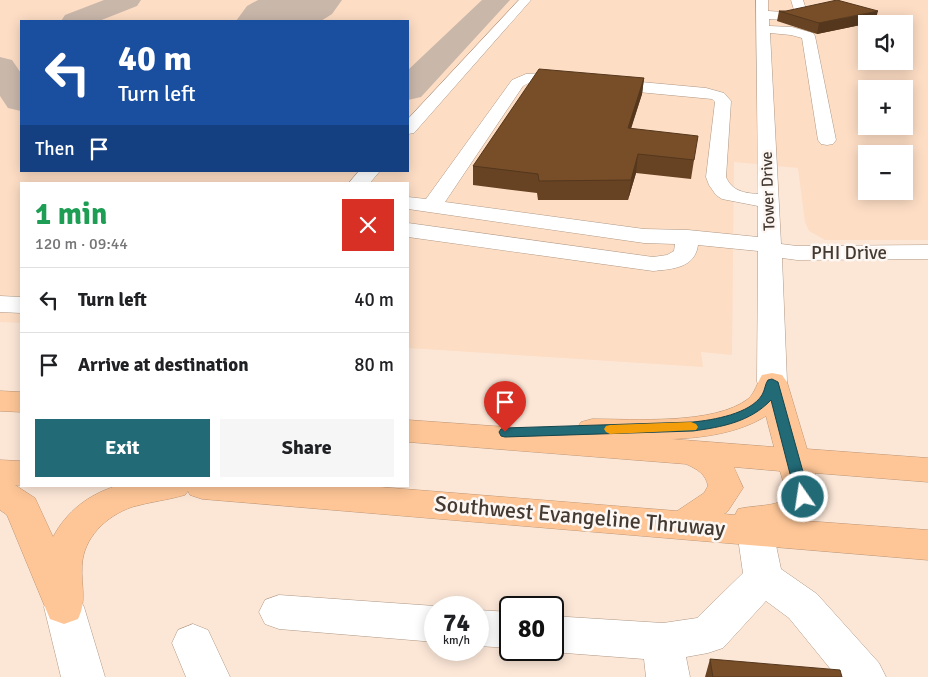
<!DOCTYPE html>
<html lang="en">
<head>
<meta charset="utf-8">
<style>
  :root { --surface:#fff; --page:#f6f6f6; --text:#202124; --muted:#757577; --line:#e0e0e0; --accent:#216a76 }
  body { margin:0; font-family:Signika,sans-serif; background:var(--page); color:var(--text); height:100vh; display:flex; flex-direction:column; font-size:19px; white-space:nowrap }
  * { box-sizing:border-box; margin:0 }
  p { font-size:16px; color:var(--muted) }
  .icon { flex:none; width:28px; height:28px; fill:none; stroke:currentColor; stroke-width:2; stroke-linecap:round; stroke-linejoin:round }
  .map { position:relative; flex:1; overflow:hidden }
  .sheet { position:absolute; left:20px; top:182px; width:389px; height:305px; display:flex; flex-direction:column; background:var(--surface); border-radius:0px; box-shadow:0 2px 12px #0003 }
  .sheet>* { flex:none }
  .guide { position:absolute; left:20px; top:20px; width:389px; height:152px; border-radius:0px; box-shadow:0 2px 12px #0003; background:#1a4fa0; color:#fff; overflow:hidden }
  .tools { position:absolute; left:858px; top:15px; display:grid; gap:10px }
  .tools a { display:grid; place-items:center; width:55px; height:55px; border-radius:0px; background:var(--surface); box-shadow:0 2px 12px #0003; font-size:25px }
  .speed { position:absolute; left:424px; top:596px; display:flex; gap:10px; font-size:25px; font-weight:700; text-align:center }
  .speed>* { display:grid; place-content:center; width:65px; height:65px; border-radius:50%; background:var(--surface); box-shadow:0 2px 12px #0003; line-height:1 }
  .speed small { font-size:12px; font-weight:400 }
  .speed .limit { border:2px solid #111; border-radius:8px; background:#fff; color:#111 }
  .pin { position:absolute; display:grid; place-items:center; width:42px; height:42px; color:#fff; margin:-51px -21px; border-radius:50% 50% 50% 0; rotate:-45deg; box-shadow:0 0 5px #0007 }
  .pin .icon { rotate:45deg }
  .me { position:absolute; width:55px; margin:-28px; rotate:347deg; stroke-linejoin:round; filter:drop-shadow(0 0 4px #0008) }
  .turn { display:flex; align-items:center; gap:18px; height:105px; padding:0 15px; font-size:22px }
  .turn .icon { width:65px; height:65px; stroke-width:2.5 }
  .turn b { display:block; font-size:35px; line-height:42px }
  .then { display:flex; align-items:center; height:48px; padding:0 15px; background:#0003; gap:10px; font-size:19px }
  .round { display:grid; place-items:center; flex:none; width:52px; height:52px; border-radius:0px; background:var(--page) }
  .summary { display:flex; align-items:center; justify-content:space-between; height:85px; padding:0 15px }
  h1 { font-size:30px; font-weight:800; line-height:38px; color:#1e9e55 }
  .primary-button { display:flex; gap:10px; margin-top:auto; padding:10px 15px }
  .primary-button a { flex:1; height:58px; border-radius:0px; background:var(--accent); color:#fff; font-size:20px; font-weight:800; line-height:58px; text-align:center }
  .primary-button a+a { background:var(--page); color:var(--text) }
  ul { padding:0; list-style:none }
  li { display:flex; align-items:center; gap:15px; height:65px; padding:0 15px; border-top:1px solid var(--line) }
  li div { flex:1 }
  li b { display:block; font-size:19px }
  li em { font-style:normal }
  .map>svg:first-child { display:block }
  .built { fill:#fdddc4; fill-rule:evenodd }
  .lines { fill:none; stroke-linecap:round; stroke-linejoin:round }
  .taxiway { fill:#c9b7aa; fill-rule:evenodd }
  .runway { fill:#c9b7aa; fill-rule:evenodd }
  .minor-casing { stroke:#af9885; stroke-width:1 }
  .highway-casing { stroke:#bd9574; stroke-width:1 }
  .minor { fill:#fff; fill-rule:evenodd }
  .highway { fill:#fec697; fill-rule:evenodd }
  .wall { fill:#674323 }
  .shaded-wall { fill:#54371d }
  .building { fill:#784e29; stroke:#54371d }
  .route { fill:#216a76; stroke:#15454d }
  .slow { fill:#f59e0b }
  .labels { text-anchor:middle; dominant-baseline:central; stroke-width:5; stroke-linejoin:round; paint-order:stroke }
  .far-street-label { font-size:16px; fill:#443a32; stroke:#fdf7f3 }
  .street-label { font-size:19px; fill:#443a32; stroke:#fdf7f3 }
  .near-street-label { font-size:22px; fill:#443a32; stroke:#fdf7f3 }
</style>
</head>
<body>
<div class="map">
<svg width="928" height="677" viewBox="0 0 928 677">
  <rect width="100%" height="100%" fill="#fce7d7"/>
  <!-- built -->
  <path class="built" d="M 0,0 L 928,0 L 928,240 L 825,240 L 809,231 L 805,222 L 798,168 L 734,162 L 732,355 L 701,352 L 703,367 L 408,348 L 408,184 L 21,184 L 21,323 L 0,322 ZM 21,21 L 408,21 L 408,171 L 21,171 ZM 866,24 L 904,24 L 904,61 L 866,61 ZM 866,89 L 904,89 L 904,126 L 866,126 ZM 866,154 L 904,154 L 904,191 L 866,191 Z"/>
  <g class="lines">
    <!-- taxiway -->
    <path class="taxiway" d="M 104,0 L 141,0 L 137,6 L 99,21 L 61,21 L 65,15 Z
      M 482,0 L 510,0 L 421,97 L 408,100 L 408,70 Z
      M 0,57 L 12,60 L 21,73 L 21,111 L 8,108 L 0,96 Z"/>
    <!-- runway -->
    <path class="runway" d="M 258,0 L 342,0 L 332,14 L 321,21 L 236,21 L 247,6 Z"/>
    <defs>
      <path id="minor" d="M 519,0 L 531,0 L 414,133 L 408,134 L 408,119 Z
        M 756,0 L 768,0 L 768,11 L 783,12 L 794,10 L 791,0 L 803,0 L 807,12 L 805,15 L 783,20 L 769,19 L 769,26 L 792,27 L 813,33 L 815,36 L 836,140 L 833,144 L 827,145 L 821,144 L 818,140 L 802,38 L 791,35 L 770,33 L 781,244 L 797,246 L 928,245 L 928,259 L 797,260 L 782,258 L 787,382 L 782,389 L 772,391 L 762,389 L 757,382 L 758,251 L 698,245 C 695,268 673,269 653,271 L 408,237 L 408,223 L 653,257 L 667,255 L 674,251 L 675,244 L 644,243 L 408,209 L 408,197 L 426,199 L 512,80 L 526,74 L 543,73 L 706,88 L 724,93 L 731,101 L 726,177 C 732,191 744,193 758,194 ZM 529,83 L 543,83 L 712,99 L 715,102 L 706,177 L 709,185 L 716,195 L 722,199 L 758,206 L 758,237 L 688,230 L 644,229 L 445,202 L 523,86 Z
        M 359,171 L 380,171 L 369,184 L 348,184 Z
        M 0,296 L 21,297 L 21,313 L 0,312 Z
        M 755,517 L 768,521 L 773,531 L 781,569 L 817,594 L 879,663 L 886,677 L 837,677 L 789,618 L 766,601 L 723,648 L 708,653 L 686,657 L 690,677 L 646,677 L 644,659 L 552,652 L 546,650 L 552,650 L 552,616 L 663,623 L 697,618 L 743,573 L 737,531 L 742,521 Z
        M 64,590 L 78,595 L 84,607 L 105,677 L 61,677 L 44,607 L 50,595 Z
        M 279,595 L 435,606 L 439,608 L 435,608 L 435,642 L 279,629 L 265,624 L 259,612 L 265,600 Z
        M 478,610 L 510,612 L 510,648 L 478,646 Z
        M 193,624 L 208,630 L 230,677 L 186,677 L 172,643 L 178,630 Z"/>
      <path id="highway" d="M 772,373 L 782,375 L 787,382 L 807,449 L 928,458 L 928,482 L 815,473 C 820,491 822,507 806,521 L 928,530 L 928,560 L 202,499 L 190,495 L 188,491 L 185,495 C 168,500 149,502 132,507 C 106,516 83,538 82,566 C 81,586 87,601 78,619 L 64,624 L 50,619 L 7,515 L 0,510 L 0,460 L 21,461 L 21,485 L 15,485 L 35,498 L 53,537 C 67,511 88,495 116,486 L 367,486 L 677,511 L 704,493 L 708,486 C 706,474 697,469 686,464 L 408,442 L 408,420 L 578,432 L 576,430 L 581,422 L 592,419 C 634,419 714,425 748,399 C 755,393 757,383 762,375 ZM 766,416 L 774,447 L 671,439 C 703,438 739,433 766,416 ZM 734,467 L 780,471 L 786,491 L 785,499 C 775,507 753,505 738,509 L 735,515 L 724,514 L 728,511 L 743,488 Z
        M 0,391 L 21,392 L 21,412 L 0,411 Z"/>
    </defs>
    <!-- minor casing -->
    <use href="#minor" class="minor-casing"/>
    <!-- highway casing -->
    <use href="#highway" class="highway-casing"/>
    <!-- minor -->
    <use href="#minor" class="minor"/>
    <!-- highway -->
    <use href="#highway" class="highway"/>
  </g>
  <!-- wall -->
  <path class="wall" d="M 779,11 L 875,22 L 817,34 L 777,21 Z
    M 644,78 L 642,94 L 631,129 L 694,160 L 691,179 L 636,173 L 628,200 L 538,200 L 537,193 L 473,185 L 473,166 Z
    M 710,659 L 842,677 L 705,677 Z"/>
  <!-- shaded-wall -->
  <path class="shaded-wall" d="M 878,11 L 875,22 L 817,34 L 819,23 Z
    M 644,78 L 642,94 L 625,146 L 628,128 Z
    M 638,154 L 636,173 L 628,200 L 631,180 Z"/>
  <!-- building -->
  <path class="building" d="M 837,0 L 878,11 L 819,23 L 779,11 L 786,11 Z
    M 539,69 L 644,78 L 628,128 L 698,136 L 694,160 L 638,154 L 631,180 L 539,181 L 538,174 L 473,166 Z
    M 710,659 L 840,670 L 842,677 L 713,677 Z"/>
  <!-- route -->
  <path class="route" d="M 772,379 L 778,382 L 810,497 L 808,500 L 803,502 L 798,500 L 796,497 L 771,400 C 750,422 722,427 693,431 L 505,437 L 501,436 L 499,432 L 501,429 L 505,428 L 693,422 C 713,420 750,414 762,395 C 765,390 765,384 768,380 Z"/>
  <!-- slow -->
  <path class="slow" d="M 691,422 L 696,424 L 698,427 L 696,430 L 610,434 L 606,432 L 604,429 L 606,426 L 610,425 Z"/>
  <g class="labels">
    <!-- far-street labels -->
    <g class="far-street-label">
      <text transform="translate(768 191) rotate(-92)">Tower Drive</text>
    </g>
    <!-- street labels -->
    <g class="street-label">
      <text x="849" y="253">PHI Drive</text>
    </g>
    <!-- near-street labels -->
    <g class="near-street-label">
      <text transform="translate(580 516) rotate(5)">Southwest Evangeline Thruway</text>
    </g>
  </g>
</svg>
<div class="tools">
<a><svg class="icon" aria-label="sound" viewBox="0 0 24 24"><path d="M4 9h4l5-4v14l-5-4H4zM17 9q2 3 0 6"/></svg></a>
<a>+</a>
<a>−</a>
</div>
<div class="speed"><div>74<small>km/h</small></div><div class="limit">80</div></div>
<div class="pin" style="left:505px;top:432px;background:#d93025"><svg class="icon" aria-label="arrive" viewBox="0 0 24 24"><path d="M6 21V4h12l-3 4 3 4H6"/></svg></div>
<svg class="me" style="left:803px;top:497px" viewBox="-20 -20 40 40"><circle r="17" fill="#216a76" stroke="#fff" stroke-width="3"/><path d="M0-11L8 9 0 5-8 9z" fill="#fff"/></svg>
<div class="guide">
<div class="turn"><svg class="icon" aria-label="left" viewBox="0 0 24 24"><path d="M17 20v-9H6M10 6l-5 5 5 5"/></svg><div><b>40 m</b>Turn left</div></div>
<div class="then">Then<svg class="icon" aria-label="arrive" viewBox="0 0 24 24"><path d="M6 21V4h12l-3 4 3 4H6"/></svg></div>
</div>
<section class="sheet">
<div class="summary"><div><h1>1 min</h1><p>120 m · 09:44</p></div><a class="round" style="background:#d93025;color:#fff"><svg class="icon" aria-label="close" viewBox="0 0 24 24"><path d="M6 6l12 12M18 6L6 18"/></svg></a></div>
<ul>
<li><svg class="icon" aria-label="left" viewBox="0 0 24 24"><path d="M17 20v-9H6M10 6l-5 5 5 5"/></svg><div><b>Turn left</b></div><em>40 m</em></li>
<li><svg class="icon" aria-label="arrive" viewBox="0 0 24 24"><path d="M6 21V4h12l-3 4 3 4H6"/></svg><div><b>Arrive at destination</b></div><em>80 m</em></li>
</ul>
<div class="primary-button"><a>Exit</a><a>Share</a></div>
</section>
</div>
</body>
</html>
